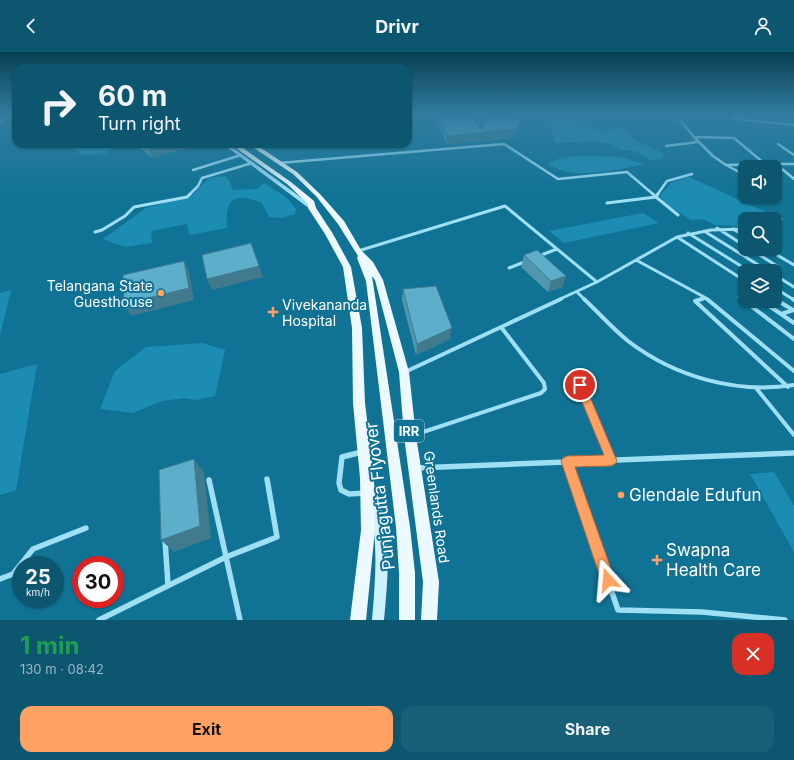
<!DOCTYPE html>
<html lang="en">
<head>
<meta charset="utf-8">
<style>
  :root { --surface:#0c5670; --page:#1a5f78; --text:#f1f3f6; --muted:#9ab7c3; --accent:#ffa162 }
  body { margin:0; font-family:Inter,sans-serif; background:var(--page); color:var(--text); height:100vh; display:flex; flex-direction:column; font-size:15px; white-space:nowrap }
  * { box-sizing:border-box; margin:0 }
  p { font-size:13px; color:var(--muted) }
  .icon { flex:none; width:22px; height:22px; fill:none; stroke:currentColor; stroke-width:2; stroke-linecap:round; stroke-linejoin:round }
  .map { position:relative; height:568px; overflow:hidden }
  .panel { display:flex; flex-direction:column; background:var(--surface); flex:1 }
  .panel>* { flex:none }
  .guide { position:absolute; left:12px; top:12px; width:400px; height:84px; border-radius:12px; box-shadow:0 1px 3px #0004; background:#0c5670; color:var(--text); overflow:hidden }
  .controls { position:absolute; left:738px; top:108px; display:grid; gap:8px }
  .controls a { display:grid; place-items:center; width:44px; height:44px; border-radius:8px; background:var(--surface); box-shadow:0 1px 3px #0004; font-size:20px }
  .speed { position:absolute; left:12px; top:504px; display:flex; gap:8px; font-size:20px; font-weight:700; text-align:center }
  .speed>* { display:grid; place-content:center; width:52px; height:52px; border-radius:50%; background:var(--surface); box-shadow:0 1px 3px #0004; line-height:1 }
  .speed small { font-size:10px; font-weight:400 }
  .speed .limit { border:6px solid #d22; background:#fff; color:#111 }
  .pin { position:absolute; display:grid; place-items:center; width:34px; height:34px; color:#fff; margin:-17px; border:2px solid #fff; border-radius:50%; box-shadow:0 1px 4px #0007 }
  .me { position:absolute; width:44px; margin:-22px; rotate:341deg; stroke-linejoin:round; filter:drop-shadow(0 0 3px #0008) }
  .turn { display:flex; align-items:center; gap:14px; height:84px; padding:0 20px; font-size:18px }
  .turn .icon { width:52px; height:52px; stroke-width:2.5 }
  .turn b { display:block; font-size:28px; line-height:34px }
  .round { display:grid; place-items:center; flex:none; width:42px; height:42px; border-radius:12px; background:var(--page) }
  .headline { display:flex; align-items:center; justify-content:space-between; height:68px; padding:0 20px }
  h1 { font-size:24px; font-weight:700; line-height:30px; color:#1e9e55 }
  .action { display:flex; gap:8px; margin-top:auto; padding:8px 20px }
  .action a { flex:1; height:46px; border-radius:12px; background:var(--accent); color:#111; font-size:16px; font-weight:700; line-height:46px; text-align:center }
  .action a+a { background:var(--page); color:var(--text) }
  header { display:flex; justify-content:space-between; align-items:center; height:52px; padding:0 20px; background:var(--surface); font-size:18px; font-weight:700 }
  .map>svg:first-child { display:block }
  .green { fill:#1c8db2 }
  .lines { fill:none; stroke-linecap:round; stroke-linejoin:round }
  .minor-far3 { stroke:#9fdff4; stroke-width:2.5 }
  .minor-far2 { stroke:#9fdff4; stroke-width:3 }
  .minor-far1 { stroke:#9fdff4; stroke-width:4 }
  .minor { stroke:#9fdff4; stroke-width:5.5 }
  .tertiary { fill:#9fdff4; fill-rule:evenodd }
  .secondary { fill:#cff1fd; fill-rule:evenodd }
  .primary { fill:#ecf9ff; fill-rule:evenodd }
  .wall { fill:#5096ae }
  .shaded-wall { fill:#417a8d }
  .building { fill:#5daeca; stroke:#417a8d }
  .route { fill:#ffa162; stroke:#a66940 }
  .poi-dot { fill:#ffa162; stroke:#107395; stroke-width:1.5 }
  .labels { text-anchor:middle; dominant-baseline:central; stroke-width:4; stroke-linejoin:round; paint-order:stroke }
  .shield { fill:#107395; stroke:#b7d5df; stroke-width:1 }
  .shield-label { font-size:13px; font-weight:bold; fill:#fff }
  .poi-label { font-size:14px; fill:#fff; stroke:#107395; text-anchor:end }
  .street-label { font-size:14px; fill:#fff; stroke:#107395 }
  .near-poi-label { font-size:17px; fill:#fff; stroke:#107395; text-anchor:start }
  .near-street-label { font-size:17px; fill:#fff; stroke:#107395 }
</style>
</head>
<body>
<header><svg class="icon" aria-label="back" viewBox="0 0 24 24"><path d="M15 5l-7 7 7 7"/></svg>Drivr<svg class="icon" aria-label="person" viewBox="0 0 24 24"><circle cx="12" cy="8" r="4"/><path d="M4 21q1-7 8-7t8 7"/></svg></header>
<div class="map">
<svg width="794" height="568" viewBox="0 0 794 568">
  <rect width="100%" height="100%" fill="#107395"/>
  <!-- green -->
  <path class="green" d="M 547,63 L 580,63 L 584,75 L 592,77 L 610,78 L 627,76 L 631,82 L 631,86 L 665,102 L 661,107 L 650,108 L 635,99 L 620,98 L 612,92 L 591,89 L 556,91 Z
    M 735,63 L 794,63 L 794,71 L 737,64 Z
    M 88,92 L 111,92 L 113,94 L 105,102 L 81,103 L 74,96 Z
    M 590,104 L 622,105 L 644,112 C 618,118 569,130 547,111 L 564,105 Z
    M 225,124 L 229,128 L 233,138 L 257,137 L 264,131 L 286,145 L 296,157 L 295,162 L 281,166 L 269,165 L 262,151 C 235,140 224,146 227,176 L 189,183 L 187,172 L 151,179 L 152,191 L 125,195 L 103,187 L 146,156 L 191,144 L 209,126 Z
    M 689,125 L 779,166 L 745,167 L 745,174 L 715,173 L 703,167 L 691,168 L 668,153 L 660,144 L 672,130 Z
    M 643,161 L 659,171 L 564,191 L 549,179 Z
    M 11,238 L 0,284 L 0,241 Z
    M 203,291 L 225,298 L 215,344 L 196,348 L 184,346 L 162,349 L 133,361 L 100,357 L 115,319 L 146,295 Z
    M 37,312 L 16,438 L 0,443 L 0,322 Z
    M 774,420 L 794,454 L 794,500 L 750,422 Z"/>
  <g class="lines">
    <!-- minor-far3 -->
    <path class="minor-far3" d="M 676,63 L 694,85
      M 731,63 L 736,67 L 794,73
      M 0,70 L 9,63
      M 778,92 L 794,103
      M 666,94 L 698,90
      M 279,111 L 504,92 L 558,127 L 627,120 L 654,143
      M 776,112 L 794,127
      M 726,113 L 713,104 L 694,85 L 734,86 L 765,112 L 794,112
      M 193,118 L 241,103
      M 745,123 L 726,113 L 764,112
      M 189,143 L 198,134 L 202,126 L 252,111
      M 657,143 L 667,129 L 692,122"/>
    <!-- minor-far2 -->
    <path class="minor-far2" d="M 658,142 L 656,145 L 678,163
      M 607,151 L 656,145 L 653,142
      M 775,171 L 781,167
      M 717,176 L 745,194
      M 733,177 L 745,184
      M 704,179 L 768,219
      M 95,180 L 102,178 L 125,164 L 134,155 L 187,145 L 190,142
      M 688,181 L 749,219
      M 677,185 L 745,229
      M 750,197 L 777,214
      M 767,197 L 794,213
      M 358,199 L 505,154 L 597,230
      M 539,204 L 557,197
      M 636,208 L 706,246
      M 509,216 L 527,209
      M 775,223 L 794,235
      M 775,236 L 794,248
      M 577,240 L 585,248
      M 739,245 L 743,248
      M 775,247 L 777,248
      M 558,248 L 597,230 L 677,185 L 711,178 L 745,177
      M 698,248 L 706,246 L 708,248"/>
    <!-- minor-far1 -->
    <path class="minor-far1" d="M 584,247 C 599,261 612,276 628,289 C 675,325 736,342 794,333
      M 702,247 L 695,249 L 788,335
      M 707,247 L 794,319
      M 742,247 L 794,287
      M 775,247 L 793,258
      M 793,247 L 794,248
      M 762,249 L 781,262
      M 794,258 L 781,262 L 794,271
      M 405,320 L 561,247
      M 580,333 L 602,386
      M 756,336 L 794,383
      M 411,384 L 541,341 L 545,337 L 544,331 L 501,275"/>
    <!-- minor -->
    <path class="minor" d="M 601,385 L 611,409
      M 362,400 L 342,405 L 339,431 L 341,438 L 349,442 L 366,441
      M 567,409 L 618,558 L 702,560 L 785,568
      M 416,416 L 794,401
      M 209,428 L 240,568
      M 165,488 L 168,533
      M 0,527 L 13,522 L 33,497 L 86,476
      M 99,568 L 226,505 L 277,485 L 267,427"/>
    <!-- tertiary -->
    <path class="tertiary" d="M 223,92 L 228,92 L 314,155 L 314,157 L 310,157 Z"/>
    <!-- secondary -->
    <path class="secondary" d="M 371,433 L 375,434 C 393,476 388,524 384,568 L 372,568 C 376,522 379,482 366,438 L 367,434 Z"/>
    <!-- primary -->
    <path class="primary" d="M 230,92 L 237,92 L 291,130 L 314,149 L 316,156 L 333,182 L 351,215 L 362,276 L 365,351 L 374,426 L 375,478 L 366,568 L 350,568 L 361,478 L 360,426 L 353,351 L 352,276 L 343,215 L 325,182 L 308,156 L 308,152 L 287,132 Z
      M 248,92 L 255,92 L 297,120 L 320,142 L 344,169 L 361,198 L 373,210 L 383,228 L 409,320 L 416,384 L 439,530 L 437,568 L 421,568 L 423,530 L 404,384 L 399,320 L 375,228 L 372,224 L 410,475 L 415,521 L 415,568 L 399,568 L 399,521 L 396,475 L 366,229 L 357,206 L 358,204 L 338,172 L 316,144 L 293,122 Z"/>
  </g>
  <!-- wall -->
  <path class="wall" d="M 436,63 L 471,63 L 481,78 L 520,68 L 518,76 L 514,86 L 447,92 L 436,69 Z
    M 136,92 L 200,92 L 152,106 Z
    M 524,203 L 566,224 L 562,235 L 548,240 L 521,215 Z
    M 403,237 L 450,287 L 416,303 L 402,248 Z"/>
  <!-- shaded-wall -->
  <path class="shaded-wall" d="M 520,68 L 518,76 L 514,86 L 447,92 L 447,84 L 516,77 Z
    M 163,92 L 200,92 L 152,106 L 148,96 Z
    M 184,209 L 189,220 L 194,248 L 131,264 L 124,252 Z
    M 259,214 L 263,225 L 212,238 L 207,227 Z
    M 566,224 L 562,235 L 548,240 L 551,229 Z
    M 452,276 L 450,287 L 416,303 L 417,292 Z
    M 194,407 L 204,421 L 211,486 L 174,500 L 161,488 Z"/>
  <!-- building -->
  <path class="building" d="M 437,63 L 471,63 L 481,78 L 489,64 L 520,68 L 516,77 L 447,84 Z
    M 143,92 L 163,92 L 148,96 Z
    M 251,191 L 259,214 L 207,227 L 202,203 Z
    M 537,198 L 566,224 L 551,229 L 524,203 Z
    M 184,209 L 189,236 L 124,252 L 123,223 Z
    M 436,234 L 452,276 L 417,292 L 403,237 Z
    M 194,407 L 200,474 L 161,488 L 159,418 Z"/>
  <!-- sky -->
  <linearGradient id="sky" x2="0" y2="1"><stop stop-color="#093f52"/><stop offset="0.44" stop-color="#317da0"/><stop offset="1" stop-color="#317da0" stop-opacity="0"/></linearGradient>
  <rect width="794" height="143" fill="url(#sky)"/>
  <!-- route -->
  <path class="route" d="M 580,329 L 585,333 L 617,409 L 615,412 L 611,414 L 575,415 L 615,528 L 613,533 L 608,535 L 603,533 L 601,528 L 561,409 L 563,406 L 567,404 L 604,403 L 575,333 Z"/>
  <!-- markers -->
  <g class="poi-dot">
    <circle cx="161" cy="241" r="4"/>
    <path d="M271 254h4v4h4v4h-4v4h-4v-4h-4v-4h4z"/>
    <circle cx="621" cy="443" r="4"/>
    <path d="M655 502h4v4h4v4h-4v4h-4v-4h-4v-4h4z"/>
  </g>
  <g class="labels">
    <!-- shield labels -->
    <rect class="shield" x="394" y="368" width="30" height="22" rx="3"/>
    <g class="shield-label">
      <text x="409" y="379">IRR</text>
    </g>
    <!-- poi labels -->
    <g class="poi-label">
      <text x="153" y="233">Telangana State<tspan x="153" dy="16">Guesthouse</tspan></text>
      <text x="282" y="252" text-anchor="start">Vivekananda<tspan x="282" dy="16">Hospital</tspan></text>
    </g>
    <!-- street labels -->
    <g class="street-label">
      <text transform="translate(437 455) rotate(82)">Greenlands Road</text>
    </g>
    <!-- near-poi labels -->
    <g class="near-poi-label">
      <text x="629" y="443">Glendale Edufun</text>
      <text x="666" y="498">Swapna<tspan x="666" dy="20">Health Care</tspan></text>
    </g>
    <!-- near-street labels -->
    <g class="near-street-label">
      <text transform="translate(380 444) rotate(-97)">Punjagutta Flyover</text>
    </g>
  </g>
</svg>
<div class="controls">
<a><svg class="icon" aria-label="sound" viewBox="0 0 24 24"><path d="M4 9h4l5-4v14l-5-4H4zM17 9q2 3 0 6"/></svg></a>
<a><svg class="icon" aria-label="search" viewBox="0 0 24 24"><circle cx="10" cy="10" r="6"/><path d="M15 15l6 6"/></svg></a>
<a><svg class="icon" aria-label="layers" viewBox="0 0 24 24"><path d="M12 4l9 5-9 5-9-5zM3 14l9 5 9-5"/></svg></a>
</div>
<div class="speed"><div>25<small>km/h</small></div><div class="limit">30</div></div>
<div class="pin" style="left:580px;top:333px;background:#d93025"><svg class="icon" aria-label="arrive" viewBox="0 0 24 24"><path d="M6 21V4h12l-3 4 3 4H6"/></svg></div>
<svg class="me" style="left:608px;top:528px" viewBox="-20 -20 40 40"><path d="M0-17L14 15 0 8-14 15z" fill="#ffa162" stroke="#fff" stroke-width="4"/></svg>
<div class="guide">
<div class="turn"><svg class="icon" aria-label="right" viewBox="0 0 24 24"><path d="M7 20v-9h11M14 6l5 5-5 5"/></svg><div><b>60 m</b>Turn right</div></div>
</div>
</div>
<section class="panel">
<div class="headline"><div><h1>1 min</h1><p>130 m · 08:42</p></div><a class="round" style="background:#d93025;color:#fff"><svg class="icon" aria-label="close" viewBox="0 0 24 24"><path d="M6 6l12 12M18 6L6 18"/></svg></a></div>
<div class="action"><a>Exit</a><a>Share</a></div>
</section>
</body>
</html>
